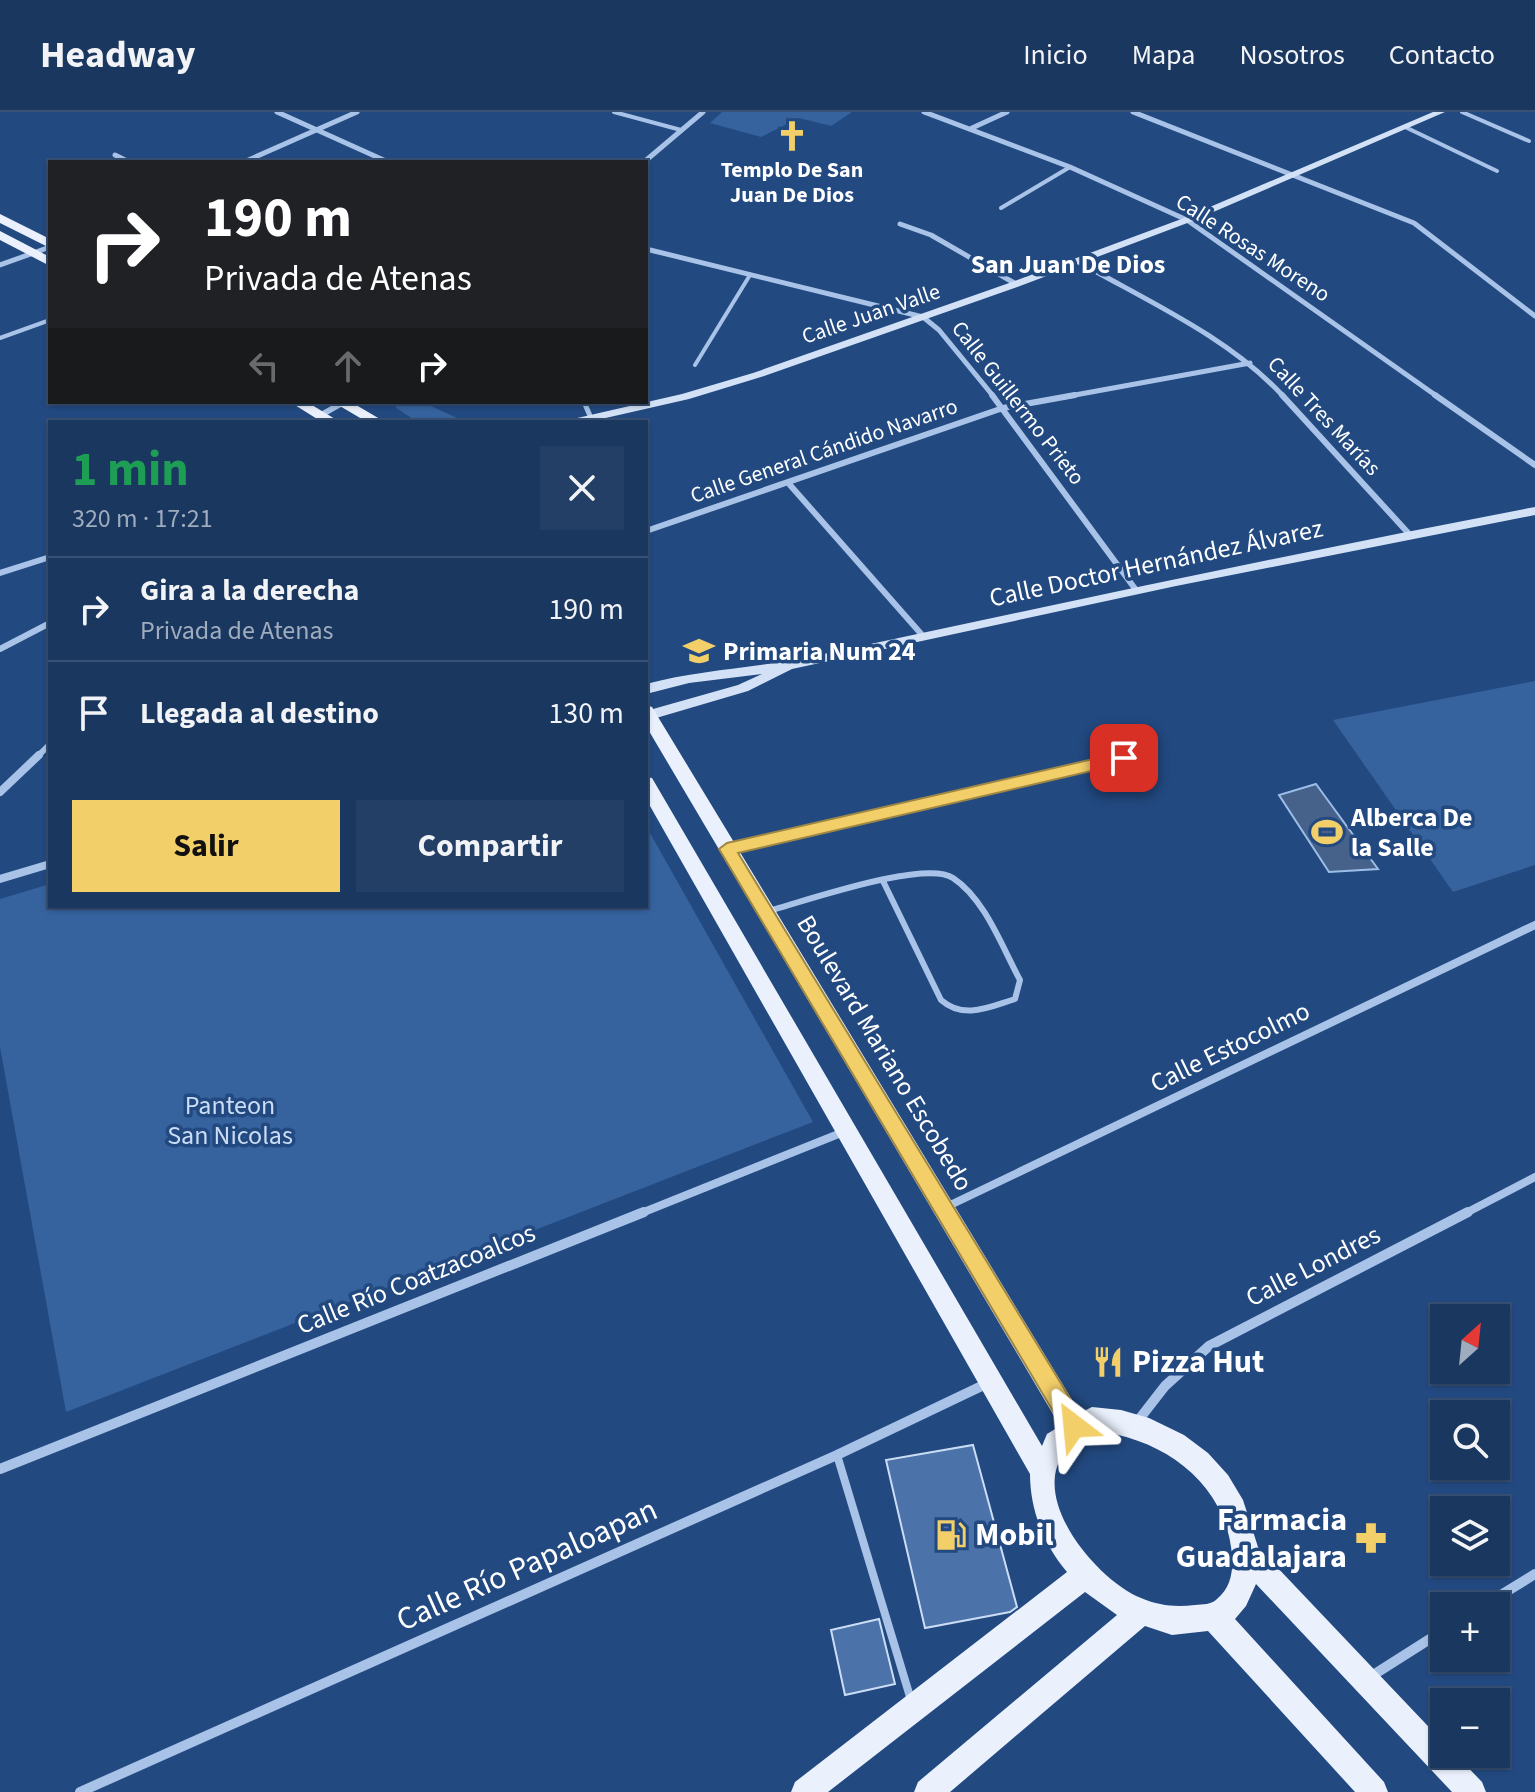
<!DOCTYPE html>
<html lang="es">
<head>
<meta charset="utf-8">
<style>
  :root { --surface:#1a3760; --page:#233f66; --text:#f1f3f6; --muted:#9facbd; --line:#385175; --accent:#f3cf6a }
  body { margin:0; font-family:"Source Sans 3",sans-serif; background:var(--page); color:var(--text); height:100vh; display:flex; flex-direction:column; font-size:30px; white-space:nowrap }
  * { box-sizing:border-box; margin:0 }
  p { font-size:26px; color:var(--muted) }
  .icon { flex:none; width:44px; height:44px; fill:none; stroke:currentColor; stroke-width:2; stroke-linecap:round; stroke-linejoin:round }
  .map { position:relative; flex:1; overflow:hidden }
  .details { position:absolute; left:48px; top:308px; width:600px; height:488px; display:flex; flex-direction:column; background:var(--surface); border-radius:0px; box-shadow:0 2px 6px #0004,0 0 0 2px var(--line) }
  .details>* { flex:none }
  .banner { position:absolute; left:48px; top:48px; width:600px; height:244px; border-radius:0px; box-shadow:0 2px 6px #0004,0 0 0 2px var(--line); background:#202124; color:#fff; overflow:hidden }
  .needle { width:52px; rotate:27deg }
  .controls { position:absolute; left:1430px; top:1192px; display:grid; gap:16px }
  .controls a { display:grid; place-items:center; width:80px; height:80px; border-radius:0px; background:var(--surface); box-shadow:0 2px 6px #0004,0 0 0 2px var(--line); font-size:40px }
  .pin { position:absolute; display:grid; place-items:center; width:68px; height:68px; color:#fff; margin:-34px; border-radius:16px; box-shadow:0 4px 12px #0006 }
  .me { position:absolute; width:88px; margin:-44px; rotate:331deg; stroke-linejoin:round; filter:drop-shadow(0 0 6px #0008) }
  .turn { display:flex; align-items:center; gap:28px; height:168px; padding:0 24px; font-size:36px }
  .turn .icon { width:104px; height:104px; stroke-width:2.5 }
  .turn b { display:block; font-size:56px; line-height:68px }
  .lanes { display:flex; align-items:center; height:76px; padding:0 24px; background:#0003; justify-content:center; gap:40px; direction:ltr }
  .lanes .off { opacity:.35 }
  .round { display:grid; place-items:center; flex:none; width:84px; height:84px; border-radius:0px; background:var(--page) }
  .head { display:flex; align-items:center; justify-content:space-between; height:136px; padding:0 24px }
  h1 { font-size:48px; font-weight:700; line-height:60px; color:#1e9e55 }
  .button { display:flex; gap:16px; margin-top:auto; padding:16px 24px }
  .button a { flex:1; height:92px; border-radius:0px; background:var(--accent); color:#111; font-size:32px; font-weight:700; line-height:92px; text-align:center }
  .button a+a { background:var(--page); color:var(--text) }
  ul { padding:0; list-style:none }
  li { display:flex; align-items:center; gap:24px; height:104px; padding:0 24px; border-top:2px solid var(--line) }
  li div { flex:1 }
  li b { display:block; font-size:30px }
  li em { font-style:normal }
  header { display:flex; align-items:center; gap:48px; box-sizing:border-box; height:112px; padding:0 40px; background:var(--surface); border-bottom:2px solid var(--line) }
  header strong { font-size:38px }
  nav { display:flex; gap:44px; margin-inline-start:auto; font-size:28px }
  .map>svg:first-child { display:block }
  .green { fill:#36629e }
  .water { fill:#46628a; stroke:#9cbde8; stroke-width:2 }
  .building { fill:#4b72a9; stroke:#cbddf5; stroke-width:2 }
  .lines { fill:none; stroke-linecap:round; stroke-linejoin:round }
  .lane-far3 { stroke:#a8c3e7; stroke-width:4 }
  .lane-far2 { stroke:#a8c3e7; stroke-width:5 }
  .lane-far1 { stroke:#a8c3e7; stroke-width:6 }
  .lane { stroke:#a8c3e7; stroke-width:8 }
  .street-far3 { stroke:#a8c3e7; stroke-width:5 }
  .street-far2 { stroke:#a8c3e7; stroke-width:6 }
  .street-far1 { stroke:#a8c3e7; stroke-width:8 }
  .street { stroke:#a8c3e7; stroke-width:10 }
  .secondary { fill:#d2e1f6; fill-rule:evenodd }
  .primary { fill:#eaf1fd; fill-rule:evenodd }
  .route { fill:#f3cf6a; stroke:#9e8745; stroke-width:2 }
  .labels { text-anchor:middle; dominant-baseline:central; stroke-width:7; stroke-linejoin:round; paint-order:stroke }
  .far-poi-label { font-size:22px; font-weight:bold; fill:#fff; stroke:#224980 }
  .far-street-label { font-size:22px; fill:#fff; stroke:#224980 }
  .far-quarter-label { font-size:26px; font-weight:bold; fill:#fff; stroke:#224980 }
  .street-label { font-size:26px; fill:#fff; stroke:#224980 }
  .poi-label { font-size:26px; font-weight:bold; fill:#fff; stroke:#224980; text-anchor:start }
  .park-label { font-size:26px; fill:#cbddf5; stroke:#224980 }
  .near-poi-label { font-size:32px; font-weight:bold; fill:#fff; stroke:#224980; text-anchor:start }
  .near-street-label { font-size:32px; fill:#fff; stroke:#224980 }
</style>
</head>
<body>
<header>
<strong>Headway</strong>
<nav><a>Inicio</a><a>Mapa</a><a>Nosotros</a><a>Contacto</a></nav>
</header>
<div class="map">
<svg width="1535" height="1680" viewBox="0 0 1535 1680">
  <rect width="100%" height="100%" fill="#224980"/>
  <!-- green -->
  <path class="green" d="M 722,0 L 852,0 L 831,14 L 799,6 L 761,25 L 710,11 Z
    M 404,290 L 422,290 L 466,310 L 417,310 L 395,295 Z
    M 1535,569 L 1535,753 L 1453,780 L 1333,608 Z
    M 646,714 L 813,1010 L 66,1300 L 0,935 L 0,787 L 50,772 L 50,794 L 646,794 Z"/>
  <!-- water -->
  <path class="water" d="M 1316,672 L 1378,757 L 1329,760 L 1279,683 Z"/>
  <!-- building -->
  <path class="building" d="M 973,1333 L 1017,1495 L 1010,1500 L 925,1516 L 886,1348 Z
    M 879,1507 L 895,1572 L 845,1583 L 831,1518 Z"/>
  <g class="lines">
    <!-- lane-far3 -->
    <path class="lane-far3" d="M 614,0 L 681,18
      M 1462,0 L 1529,29
      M 1405,15 L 1497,59
      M 1001,96 L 1070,55
      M 0,226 L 50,208
      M 695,253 L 750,163"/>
    <!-- lane-far2 -->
    <path class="lane-far2" d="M 584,290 L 591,306"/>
    <!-- lane-far1 -->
    <path class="lane-far1" d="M 768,799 C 803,790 925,747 953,766 C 985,787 1002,835 1020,868 L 1015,887 C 989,895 964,908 941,888 L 883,769"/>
    <!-- lane -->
    <path class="lane" d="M 837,1343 L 911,1588"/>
    <!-- street-far3 -->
    <path class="street-far3" d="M 277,0 L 388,50
      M 924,0 L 1070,55 L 1187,108 L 1438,285
      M 1133,0 L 1414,111 L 1535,204
      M 972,16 L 1007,0
      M 115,43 L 129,50
      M 244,50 L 357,0
      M 644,50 L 703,0
      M 900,112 L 931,123 L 1016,172
      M 646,137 L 923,205 L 939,218 L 994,285
      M 1077,149 C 1147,189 1229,225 1284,285
      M 0,153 L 50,135
      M 1064,285 L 1250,251"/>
    <!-- street-far2 -->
    <path class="street-far2" d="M 992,283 L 1136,478
      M 1282,283 L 1410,423
      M 1435,283 L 1535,353
      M 321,303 L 344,290
      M 790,373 L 923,524
      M 646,419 L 1003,296 L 1075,283
      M 0,461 L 50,445
      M 0,537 L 50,511
      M 37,645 L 50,632"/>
    <!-- street-far1 -->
    <path class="street-far1" d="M 0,680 L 39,643
      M 727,737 L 1124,646
      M 0,767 L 50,752
      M 944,1096 L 1535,813
      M 639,1102 L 846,1019
      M 1464,1102 L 1535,1065"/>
    <!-- street -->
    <path class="street" d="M 1137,1310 L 1165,1274 L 1209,1234 L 1468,1100
      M 0,1357 L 644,1100
      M 1483,1494 L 1535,1462
      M 1370,1565 L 1444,1518
      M 80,1680 L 837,1343 L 988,1271"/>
    <!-- secondary -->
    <path class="secondary" d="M 1433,0 L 1445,0 L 1190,110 L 1020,174 L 761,265 L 689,287 L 588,310 L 567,310 L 573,307 L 682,282 L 753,261 L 1012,170 L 1184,106 Z
      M 1535,395 L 1535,403 L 1176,474 L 792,557 L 748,579 L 646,609 L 646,599 L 738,573 L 762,562 L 689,571 L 646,582 L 646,572 C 703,557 761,556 819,543 C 1057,492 1295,441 1535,395 Z"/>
    <!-- primary -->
    <path class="primary" d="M 0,102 L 50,127 L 50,136 L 0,111 Z
      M 0,119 L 50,145 L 50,154 L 0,128 Z
      M 290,290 L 307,290 L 340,310 L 322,310 Z
      M 333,290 L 351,290 L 385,310 L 367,310 Z
      M 646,593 L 652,595 L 1080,1301 L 1092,1295 L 1121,1298 L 1149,1306 L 1184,1323 L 1208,1341 L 1228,1363 L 1243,1388 L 1258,1435 L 1444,1631 L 1444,1642 L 1455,1642 L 1482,1670 L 1486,1680 L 1452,1680 L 1256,1472 L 1246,1494 L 1235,1507 L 1384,1670 L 1388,1680 L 1355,1680 L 1208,1519 L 1172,1523 L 1145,1514 L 950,1680 L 914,1680 L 918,1670 L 1117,1503 L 1085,1480 L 828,1680 L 791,1680 L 795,1670 L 1067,1460 C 1044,1433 1030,1398 1030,1362 L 646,687 L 646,665 L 652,666 L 1042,1334 L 1047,1322 L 1060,1314 L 646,614 ZM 1095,1319 C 1163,1326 1226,1371 1232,1443 C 1233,1460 1231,1475 1217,1487 C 1211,1493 1203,1492 1195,1493 C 1175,1495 1160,1494 1141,1486 C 1098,1469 1028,1387 1065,1340 C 1071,1332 1086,1325 1095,1319 Z"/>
  </g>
  <!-- route -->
  <path class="route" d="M 1124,640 L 1130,642 L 1130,650 L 738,741 L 1082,1306 L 1085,1314 L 1082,1321 L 1074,1325 L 1066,1321 L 719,737 L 727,731 Z"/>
  <!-- icons -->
  <defs>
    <symbol id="church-bare" viewBox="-9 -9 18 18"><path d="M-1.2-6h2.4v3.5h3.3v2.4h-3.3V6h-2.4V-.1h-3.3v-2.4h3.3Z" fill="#f3cf6a" stroke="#224980" stroke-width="2.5" paint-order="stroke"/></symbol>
    <symbol id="school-bare" viewBox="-9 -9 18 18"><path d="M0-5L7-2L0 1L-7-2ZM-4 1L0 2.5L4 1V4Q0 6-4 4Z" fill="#f3cf6a" stroke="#224980" stroke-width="2.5" paint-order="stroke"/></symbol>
    <symbol id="stadium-bare" viewBox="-9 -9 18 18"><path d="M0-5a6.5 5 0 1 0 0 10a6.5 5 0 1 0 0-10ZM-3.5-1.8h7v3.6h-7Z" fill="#f3cf6a" stroke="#224980" stroke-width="2.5" paint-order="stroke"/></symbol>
    <symbol id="restaurant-bare" viewBox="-9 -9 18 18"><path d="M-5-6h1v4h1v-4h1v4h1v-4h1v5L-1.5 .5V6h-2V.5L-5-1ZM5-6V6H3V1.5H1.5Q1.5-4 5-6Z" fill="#f3cf6a" stroke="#224980" stroke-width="2.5" paint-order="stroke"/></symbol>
    <symbol id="fuel-bare" viewBox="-9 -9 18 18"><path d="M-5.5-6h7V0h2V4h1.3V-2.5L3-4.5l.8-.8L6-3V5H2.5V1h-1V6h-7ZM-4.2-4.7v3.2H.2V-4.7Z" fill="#f3cf6a" stroke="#224980" stroke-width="2.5" paint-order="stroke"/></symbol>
    <symbol id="pharmacy-bare" viewBox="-9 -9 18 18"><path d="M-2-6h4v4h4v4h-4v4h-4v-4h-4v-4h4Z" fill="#f3cf6a" stroke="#224980" stroke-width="2.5" paint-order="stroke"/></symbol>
  </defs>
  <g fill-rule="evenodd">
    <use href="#church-bare" x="770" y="2" width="44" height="44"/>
    <use href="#school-bare" x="677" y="517" width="44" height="44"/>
    <use href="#stadium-bare" x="1305" y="698" width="44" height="44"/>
    <use href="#restaurant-bare" x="1086" y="1228" width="44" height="44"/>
    <use href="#fuel-bare" x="929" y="1401" width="44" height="44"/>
    <use href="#pharmacy-bare" x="1349" y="1404" width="44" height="44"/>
  </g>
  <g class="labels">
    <!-- far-poi labels -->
    <g class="far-poi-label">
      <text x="792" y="58">Templo De San<tspan x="792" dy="25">Juan De Dios</tspan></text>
    </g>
    <!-- far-street labels -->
    <g class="far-street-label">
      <text transform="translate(1253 136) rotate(33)">Calle Rosas Moreno</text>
      <text transform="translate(871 202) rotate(-19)">Calle Juan Valle</text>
      <text transform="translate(1018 291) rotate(52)">Calle Guillermo Prieto</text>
      <text transform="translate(1324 304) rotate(47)">Calle Tres Marías</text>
      <text transform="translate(824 339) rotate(-19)">Calle General Cándido Navarro</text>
    </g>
    <!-- far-quarter labels -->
    <g class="far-quarter-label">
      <text x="1068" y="152">San Juan De Dios</text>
    </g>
    <!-- street labels -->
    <g class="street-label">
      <text transform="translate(1156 451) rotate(-12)">Calle Doctor Hernández Álvarez</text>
      <text transform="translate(1230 935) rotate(-26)">Calle Estocolmo</text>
      <text transform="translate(885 941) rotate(59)">Boulevard Mariano Escobedo</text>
      <text transform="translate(1313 1154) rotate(-27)">Calle Londres</text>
      <text transform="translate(416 1167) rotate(-22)">Calle Río Coatzacoalcos</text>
    </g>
    <!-- poi labels -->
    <g class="poi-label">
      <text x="723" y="539">Primaria Num 24</text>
      <text x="1351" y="705">Alberca De<tspan x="1351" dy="30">la Salle</tspan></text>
    </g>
    <!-- park labels -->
    <g class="park-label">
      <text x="230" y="993">Panteon<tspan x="230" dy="30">San Nicolas</tspan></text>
    </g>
    <!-- near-poi labels -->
    <g class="near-poi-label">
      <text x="1132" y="1250">Pizza Hut</text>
      <text x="1347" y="1408" text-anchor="end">Farmacia<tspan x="1347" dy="37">Guadalajara</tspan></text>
      <text x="975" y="1423">Mobil</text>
    </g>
    <!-- near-street labels -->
    <g class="near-street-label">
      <text transform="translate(527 1453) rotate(-24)">Calle Río Papaloapan</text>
    </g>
  </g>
</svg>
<div class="controls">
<a><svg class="needle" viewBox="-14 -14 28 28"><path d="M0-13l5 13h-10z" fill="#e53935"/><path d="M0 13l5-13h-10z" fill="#9facbd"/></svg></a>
<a><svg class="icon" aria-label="search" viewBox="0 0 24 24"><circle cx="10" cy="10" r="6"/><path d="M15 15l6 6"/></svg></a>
<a><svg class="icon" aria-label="layers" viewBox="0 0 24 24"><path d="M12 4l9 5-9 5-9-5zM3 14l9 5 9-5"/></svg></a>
<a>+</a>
<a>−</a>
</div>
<div class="pin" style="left:1124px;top:646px;background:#d93025"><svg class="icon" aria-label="arrive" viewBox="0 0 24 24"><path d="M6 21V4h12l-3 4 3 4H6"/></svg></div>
<svg class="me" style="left:1074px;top:1314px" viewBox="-20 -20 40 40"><path d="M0-17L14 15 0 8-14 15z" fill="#f3cf6a" stroke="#fff" stroke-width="4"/></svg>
<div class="banner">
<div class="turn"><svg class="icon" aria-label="right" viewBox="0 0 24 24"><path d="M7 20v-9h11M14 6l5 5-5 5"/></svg><div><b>190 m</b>Privada de Atenas</div></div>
<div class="lanes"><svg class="icon off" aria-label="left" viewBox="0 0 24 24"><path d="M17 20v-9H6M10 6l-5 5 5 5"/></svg><svg class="icon off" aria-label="ahead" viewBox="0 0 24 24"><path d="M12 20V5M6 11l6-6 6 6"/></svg><svg class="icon" aria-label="right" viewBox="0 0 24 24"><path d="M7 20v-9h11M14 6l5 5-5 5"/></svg></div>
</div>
<section class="details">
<div class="head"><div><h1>1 min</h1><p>320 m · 17:21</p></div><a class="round"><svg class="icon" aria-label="close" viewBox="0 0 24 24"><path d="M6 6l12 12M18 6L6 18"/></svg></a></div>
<ul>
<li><svg class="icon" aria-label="right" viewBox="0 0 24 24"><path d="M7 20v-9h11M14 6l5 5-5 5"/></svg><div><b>Gira a la derecha</b><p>Privada de Atenas</p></div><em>190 m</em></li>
<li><svg class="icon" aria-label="arrive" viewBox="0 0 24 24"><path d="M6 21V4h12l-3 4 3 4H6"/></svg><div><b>Llegada al destino</b></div><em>130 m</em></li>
</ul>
<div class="button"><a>Salir</a><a>Compartir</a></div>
</section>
</div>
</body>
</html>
